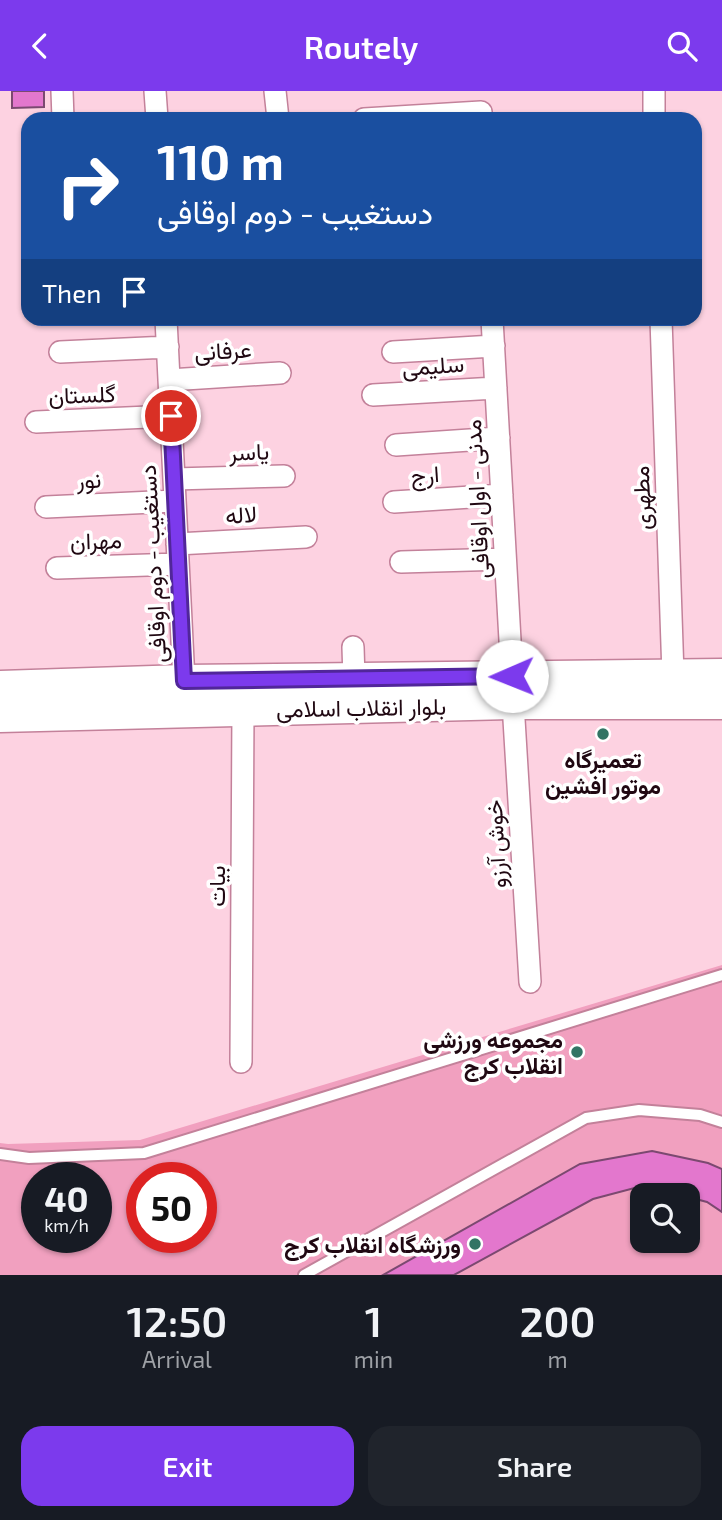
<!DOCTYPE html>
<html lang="en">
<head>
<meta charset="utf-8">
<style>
  :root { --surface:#171b24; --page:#20242c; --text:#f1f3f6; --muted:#9ea1a6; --accent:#7c3aed }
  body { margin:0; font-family:"Exo 2",Vazirmatn,sans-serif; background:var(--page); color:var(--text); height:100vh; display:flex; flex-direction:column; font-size:26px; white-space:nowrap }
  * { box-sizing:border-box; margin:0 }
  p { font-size:23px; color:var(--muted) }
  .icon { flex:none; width:38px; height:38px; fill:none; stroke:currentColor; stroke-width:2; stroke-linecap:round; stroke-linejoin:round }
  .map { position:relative; height:1184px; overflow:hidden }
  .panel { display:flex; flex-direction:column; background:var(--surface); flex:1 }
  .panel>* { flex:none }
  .hud { position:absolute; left:21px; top:21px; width:681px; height:214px; border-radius:21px; box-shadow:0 2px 5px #0004; background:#1a4fa0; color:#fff; overflow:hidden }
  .tools { position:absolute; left:630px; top:1092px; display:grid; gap:14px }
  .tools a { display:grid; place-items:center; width:70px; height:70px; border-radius:14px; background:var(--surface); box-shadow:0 2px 5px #0004; font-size:35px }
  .speed { position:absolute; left:21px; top:1071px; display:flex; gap:14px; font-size:35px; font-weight:700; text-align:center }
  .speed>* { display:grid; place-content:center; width:91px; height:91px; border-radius:50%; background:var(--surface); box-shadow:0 2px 5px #0004; line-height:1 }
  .speed small { font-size:18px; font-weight:400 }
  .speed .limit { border:10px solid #d22; background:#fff; color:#111 }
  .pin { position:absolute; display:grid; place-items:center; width:60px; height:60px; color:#fff; margin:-30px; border:4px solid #fff; border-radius:50%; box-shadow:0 2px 7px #0007 }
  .me { position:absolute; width:77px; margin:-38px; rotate:269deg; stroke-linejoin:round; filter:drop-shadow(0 0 5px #0008) }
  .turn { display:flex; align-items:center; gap:24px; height:147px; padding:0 21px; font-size:32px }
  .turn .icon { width:91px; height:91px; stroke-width:2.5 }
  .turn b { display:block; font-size:49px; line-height:60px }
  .then { display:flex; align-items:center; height:66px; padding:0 21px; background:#0003; gap:14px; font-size:26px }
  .eta { display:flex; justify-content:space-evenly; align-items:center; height:119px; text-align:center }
  .eta b { font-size:42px; font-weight:600; line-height:49px }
  .button { display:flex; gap:14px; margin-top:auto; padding:14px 21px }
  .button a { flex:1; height:80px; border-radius:21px; background:var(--accent); color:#fff; font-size:28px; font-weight:600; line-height:80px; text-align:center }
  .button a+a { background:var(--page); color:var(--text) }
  header { display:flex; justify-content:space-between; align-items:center; height:91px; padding:0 21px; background:var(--accent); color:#fff; font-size:32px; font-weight:600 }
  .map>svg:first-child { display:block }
  .green { fill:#f1a0bf; fill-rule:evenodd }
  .building { fill:#e377cd; stroke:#7b4970; stroke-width:2 }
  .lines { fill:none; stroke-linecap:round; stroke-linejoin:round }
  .service-casing { stroke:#c3819a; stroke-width:14 }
  .minor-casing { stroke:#c3819a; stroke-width:24 }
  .secondary-casing { stroke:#c3819a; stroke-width:35 }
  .service { stroke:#fff; stroke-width:10 }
  .minor { stroke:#fff; stroke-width:21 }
  .secondary { stroke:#fff; stroke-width:32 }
  .route-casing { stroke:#51269a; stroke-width:18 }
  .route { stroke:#7c3aed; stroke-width:12 }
  .poi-dot { fill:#327464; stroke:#fff; stroke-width:2.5 }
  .labels { text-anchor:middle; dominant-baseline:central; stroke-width:7; stroke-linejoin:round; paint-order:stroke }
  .street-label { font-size:23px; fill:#200812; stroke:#fff }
  .poi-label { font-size:23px; font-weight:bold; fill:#200812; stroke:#fff; text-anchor:end }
</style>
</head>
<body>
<header><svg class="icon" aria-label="back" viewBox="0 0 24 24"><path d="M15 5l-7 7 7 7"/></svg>Routely<svg class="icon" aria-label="search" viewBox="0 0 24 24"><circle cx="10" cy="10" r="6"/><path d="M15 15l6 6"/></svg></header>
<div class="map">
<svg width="722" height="1184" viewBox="0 0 722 1184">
  <rect width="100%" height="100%" fill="#fdd2e1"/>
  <!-- green -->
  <path class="green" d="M 722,874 L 722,1184 L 0,1184 L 0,1052 L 8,1053 L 140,1049 ZM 37,1087 L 96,1087 L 96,1146 L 37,1146 ZM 142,1087 L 201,1087 L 201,1146 L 142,1146 ZM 642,1104 L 688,1104 L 688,1150 L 642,1150 Z"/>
  <!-- building -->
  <path class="building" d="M 12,0 L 44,0 L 44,16 L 12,17 Z
    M 652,1060 L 708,1072 L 722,1078 L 722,1121 L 707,1111 L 688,1106 L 688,1104 L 679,1104 L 642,1095 L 593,1108 L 454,1184 L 383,1184 L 580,1073 Z"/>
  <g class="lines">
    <defs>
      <path id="service" d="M 0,1063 L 29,1067 L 144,1062 L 722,884
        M 304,1184 L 586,1027 L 639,1019 L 700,1024 L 722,1031"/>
      <path id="minor" d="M 62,0 L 63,28
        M 155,0 L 157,28
        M 275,0 L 278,28
        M 654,0 L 654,28
        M 364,28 L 481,21
        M 166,228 L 184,590
        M 492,228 L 512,585
        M 661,228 L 673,584
        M 60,261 L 168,256
        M 393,261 L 494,255
        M 169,289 L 280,282
        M 373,304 L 496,297
        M 36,331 L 171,325
        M 396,354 L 499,347
        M 174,388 L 284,385
        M 394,411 L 502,404
        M 46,416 L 175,410
        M 177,453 L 306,446
        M 401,471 L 505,468
        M 57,477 L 178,473
        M 353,556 L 354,588
        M 513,612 L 530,891
        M 241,971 L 243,619"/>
      <path id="secondary" d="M 0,596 L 184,590 L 722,584
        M 0,625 L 513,612 L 722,612"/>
    </defs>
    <!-- service casing -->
    <use href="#service" class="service-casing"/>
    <!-- minor casing -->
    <use href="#minor" class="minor-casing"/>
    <!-- secondary casing -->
    <use href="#secondary" class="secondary-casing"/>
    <!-- service -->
    <use href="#service" class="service"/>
    <!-- minor -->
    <use href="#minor" class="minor"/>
    <!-- secondary -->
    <use href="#secondary" class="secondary"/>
  </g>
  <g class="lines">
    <defs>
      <path id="route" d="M 171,325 L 184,590 L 512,585"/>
    </defs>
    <!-- route casing -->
    <use href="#route" class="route-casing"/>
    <!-- route -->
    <use href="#route" class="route"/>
  </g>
  <!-- markers -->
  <g class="poi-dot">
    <circle cx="603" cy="643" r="7"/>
    <circle cx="577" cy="961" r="7"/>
    <circle cx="475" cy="1153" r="7"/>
  </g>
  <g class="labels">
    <!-- street labels -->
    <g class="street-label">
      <text transform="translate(223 259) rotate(-3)">عرفانی</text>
      <text transform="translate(433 274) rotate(-4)">سلیمی</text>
      <text transform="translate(82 303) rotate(-2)">گلستان</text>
      <text transform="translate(249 360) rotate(-2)">یاسر</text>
      <text transform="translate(425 383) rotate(-4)">ارج</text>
      <text transform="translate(89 388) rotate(-2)">نور</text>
      <text transform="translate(641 407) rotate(-92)">مطهری</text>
      <text transform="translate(476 408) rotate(-93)">مدنی - اول اوقافی</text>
      <text transform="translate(241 423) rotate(-3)">لاله</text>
      <text transform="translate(96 449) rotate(-2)">مهران</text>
      <text transform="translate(152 473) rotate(-93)">دستغیب - دوم اوقافی</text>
      <text transform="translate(361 616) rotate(-1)">بلوار انقلاب اسلامی</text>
      <text transform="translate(495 753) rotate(-93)">خوش آرزو</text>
      <text transform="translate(216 795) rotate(-90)">بیات</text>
    </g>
    <!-- poi labels -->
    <g class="poi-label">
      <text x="603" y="668" text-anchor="middle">تعمیرگاه<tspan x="603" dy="26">موتور افشین</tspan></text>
      <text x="563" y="948">مجموعه ورزشی<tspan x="563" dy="26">انقلاب کرج</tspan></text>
      <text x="461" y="1153">ورزشگاه انقلاب کرج</text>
    </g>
  </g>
</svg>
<div class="tools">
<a><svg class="icon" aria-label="search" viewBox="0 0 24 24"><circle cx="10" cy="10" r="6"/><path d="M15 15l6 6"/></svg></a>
</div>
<div class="speed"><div>40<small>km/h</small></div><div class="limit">50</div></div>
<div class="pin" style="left:171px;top:325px;background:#d93025"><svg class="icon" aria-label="arrive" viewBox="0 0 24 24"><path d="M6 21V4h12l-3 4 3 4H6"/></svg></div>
<svg class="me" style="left:512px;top:585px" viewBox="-20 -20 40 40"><circle r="19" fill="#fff"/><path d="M0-13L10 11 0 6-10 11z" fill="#7c3aed"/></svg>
<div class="hud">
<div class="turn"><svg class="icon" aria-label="right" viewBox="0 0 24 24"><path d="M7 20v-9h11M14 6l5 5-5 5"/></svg><div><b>110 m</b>دستغیب - دوم اوقافی</div></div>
<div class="then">Then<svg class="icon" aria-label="arrive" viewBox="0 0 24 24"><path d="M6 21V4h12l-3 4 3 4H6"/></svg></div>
</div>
</div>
<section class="panel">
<div class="eta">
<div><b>12:50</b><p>Arrival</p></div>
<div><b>1</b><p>min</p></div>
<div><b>200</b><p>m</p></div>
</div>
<div class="button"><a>Exit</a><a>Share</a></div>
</section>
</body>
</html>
